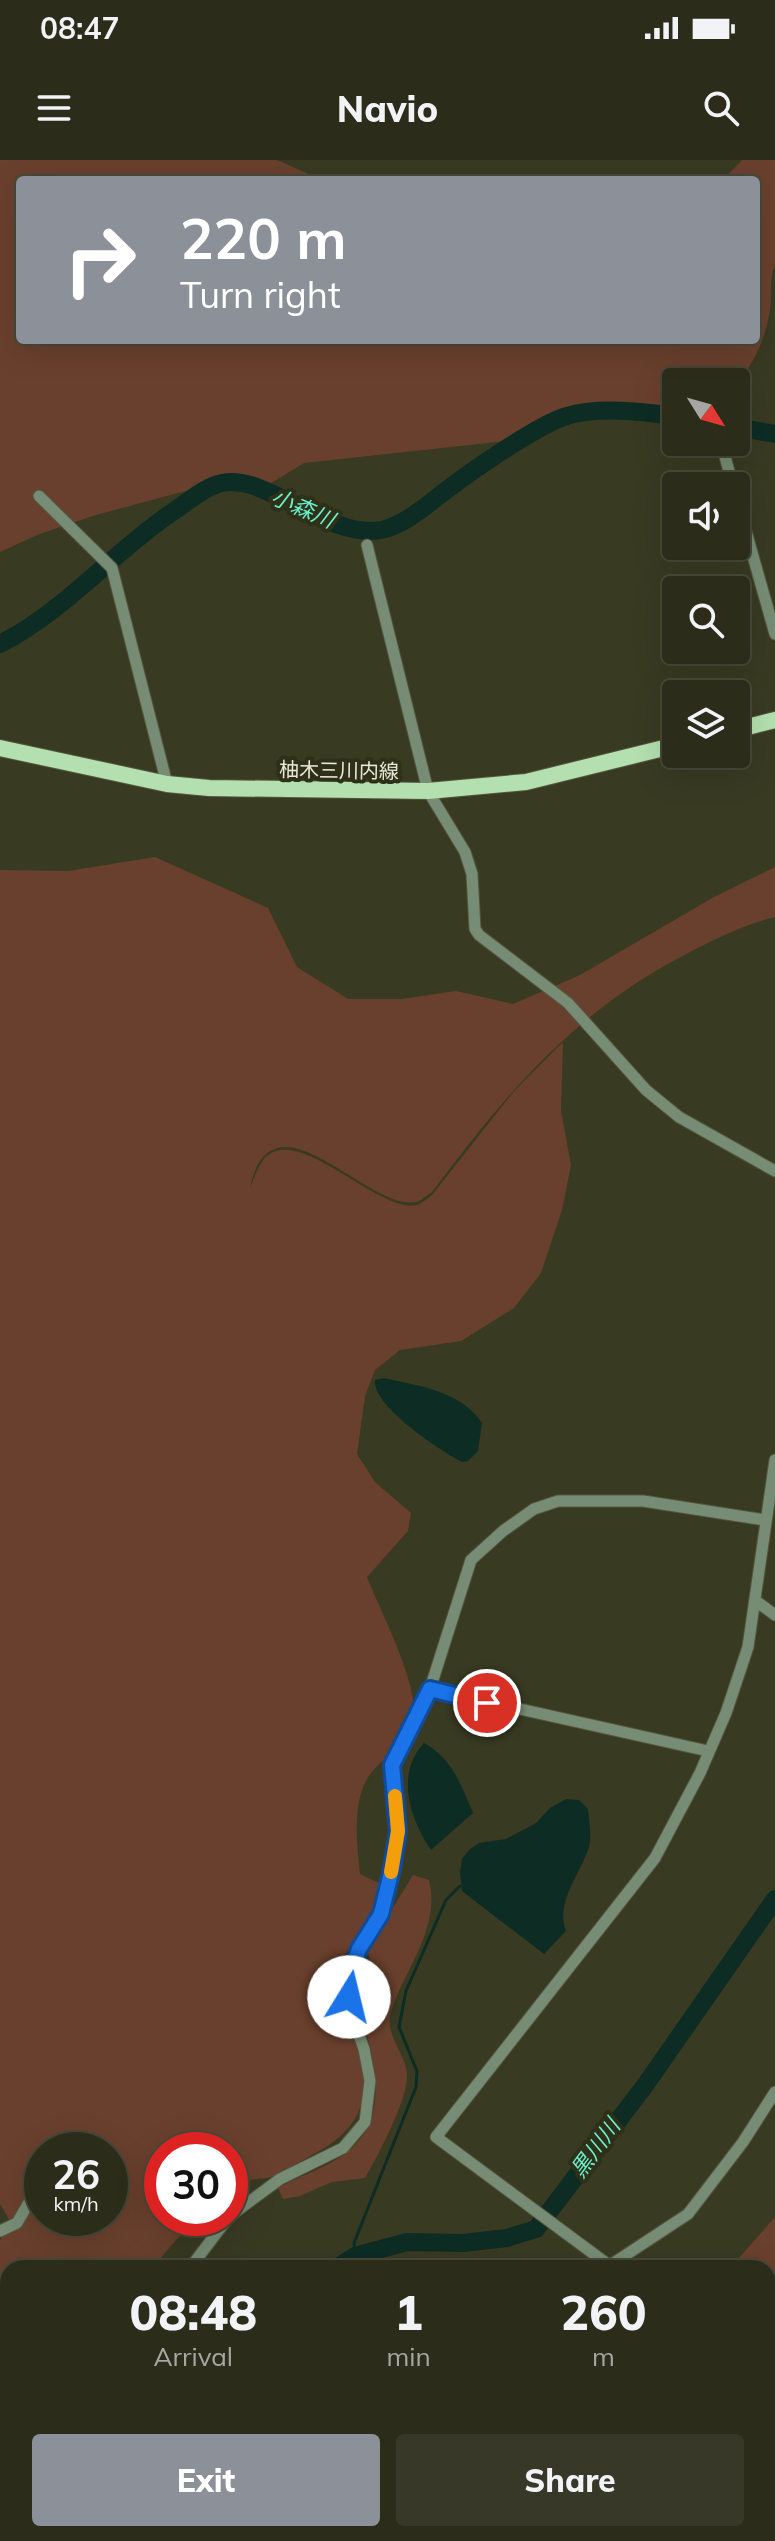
<!DOCTYPE html>
<html lang="en">
<head>
<meta charset="utf-8">
<style>
  :root { --surface:#2b2c1a; --page:#373827; --text:#f1f3f6; --muted:#a6a7a2; --line:#474839; --accent:#8c9099 }
  body { margin:0; font-family:Mulish,"Noto Sans JP",sans-serif; background:var(--page); color:var(--text); height:100vh; display:flex; flex-direction:column; font-size:30px; white-space:nowrap }
  * { box-sizing:border-box; margin:0 }
  p { font-size:26px; color:var(--muted) }
  .icon { flex:none; width:44px; height:44px; fill:none; stroke:currentColor; stroke-width:2; stroke-linecap:round; stroke-linejoin:round }
  .map { position:relative; flex:1; overflow:hidden }
  .details { position:absolute; left:0px; top:2100px; width:776px; height:282px; display:flex; flex-direction:column; background:var(--surface); border-radius:24px 24px 0 0; box-shadow:0 8px 32px #0002,0 0 0 2px var(--line) }
  .details>* { flex:none }
  .guide { position:absolute; left:16px; top:16px; width:744px; height:168px; border-radius:8px; box-shadow:0 8px 32px #0002,0 0 0 2px var(--line); background:#8c9099; color:#fff; overflow:hidden }
  .needle { width:52px; rotate:127deg }
  .fabs { position:absolute; left:662px; top:208px; display:grid; gap:16px }
  .fabs a { display:grid; place-items:center; width:88px; height:88px; border-radius:8px; background:var(--surface); box-shadow:0 8px 32px #0002,0 0 0 2px var(--line); font-size:40px }
  .speed { position:absolute; left:24px; top:1972px; display:flex; gap:16px; font-size:40px; font-weight:700; text-align:center }
  .speed>* { display:grid; place-content:center; width:104px; height:104px; border-radius:50%; background:var(--surface); box-shadow:0 8px 32px #0002,0 0 0 2px var(--line); line-height:1 }
  .speed small { font-size:20px; font-weight:400 }
  .speed .limit { border:12px solid #d22; background:#fff; color:#111 }
  .pin { position:absolute; display:grid; place-items:center; width:68px; height:68px; color:#fff; margin:-34px; border:4px solid #fff; border-radius:50%; box-shadow:0 2px 8px #0007 }
  .me { position:absolute; width:88px; margin:-44px; rotate:9deg; stroke-linejoin:round; filter:drop-shadow(0 0 6px #0008) }
  .turn { display:flex; align-items:center; gap:28px; height:168px; padding:0 32px; font-size:36px }
  .turn .icon { width:104px; height:104px; stroke-width:2.5 }
  .turn b { display:block; font-size:56px; line-height:68px }
  .eta { display:flex; justify-content:space-evenly; align-items:center; height:136px; text-align:center }
  .eta b { font-size:48px; font-weight:800; line-height:56px }
  .primary-button { display:flex; gap:16px; margin-top:auto; padding:16px 32px }
  .primary-button a { flex:1; height:92px; border-radius:8px; background:var(--accent); color:#fff; font-size:32px; font-weight:800; line-height:92px; text-align:center }
  .primary-button a+a { background:var(--page); color:var(--text) }
  .status { display:flex; justify-content:space-between; align-items:center; height:56px; padding:0 40px; background:var(--surface); direction:ltr }
  .status svg { height:22px; fill:currentColor }
  header { display:flex; justify-content:space-between; align-items:center; height:104px; padding:0 32px; background:var(--surface); font-size:36px; font-weight:800 }
  .map>svg:first-child { display:block }
  .green { fill:#69402d; fill-rule:evenodd }
  .water { fill:#0d2c24 }
  .lines { fill:none; stroke-linecap:round; stroke-linejoin:round }
  .stream { stroke:#0d2c24; stroke-width:3 }
  .river { stroke:#0d2c24; stroke-width:18 }
  .street-casing { stroke:#55563f; stroke-width:13 }
  .primary-casing { stroke:#55563f; stroke-width:18 }
  .street { stroke:#768c74; stroke-width:11 }
  .primary { stroke:#b3e0ae; stroke-width:16 }
  .route-casing { stroke:#114b97; stroke-width:20 }
  .route { stroke:#1a73e8; stroke-width:14 }
  .slow { stroke:#f59e0b; stroke-width:14 }
  .labels { text-anchor:middle; dominant-baseline:central; stroke-width:8; stroke-linejoin:round; paint-order:stroke }
  .street-label { font-size:20px; fill:#e8e9da; stroke:#2f3018 }
  .water-label { font-size:22px; font-style:italic; fill:#69efcd; stroke:#2f3018 }
</style>
</head>
<body>
<div class="status"><b>08:47</b><svg viewBox="0 0 49 12"><path d="M0 12V9h3v3zM5 12V6h3v6zM10 12V3h3v9zM15 12V0h3v12zM26 1h20v11H26zM47 4h2v5h-2z"/></svg></div>
<header><svg class="icon" aria-label="menu" viewBox="0 0 24 24"><path d="M4 6h16M4 12h16M4 18h16"/></svg>Navio<svg class="icon" aria-label="search" viewBox="0 0 24 24"><circle cx="10" cy="10" r="6"/><path d="M15 15l6 6"/></svg></header>
<div class="map">
<svg width="775" height="2381" viewBox="0 0 775 2381">
  <rect width="100%" height="100%" fill="#393a22"/>
  <!-- green -->
  <path class="green" d="M 0,0 L 277,0 L 322,20 L 20,20 L 20,180 L 756,180 L 756,20 L 723,20 L 742,0 L 775,0 L 775,105 C 769,118 772,134 770,149 C 767,172 754,210 734,222 L 676,222 L 676,246 L 599,257 L 506,281 L 304,303 L 266,326 L 204,326 L 96,355 L 37,375 L 0,392 Z
    M 155,697 L 268,748 L 297,807 L 348,839 L 402,839 L 456,831 L 513,844 L 580,815 L 714,737 L 775,707 L 775,757 C 746,764 717,778 690,792 C 576,850 507,932 432,1032 C 427,1035 421,1041 416,1042 C 367,1051 273,925 250,1027 C 255,1017 259,1002 268,995 C 303,968 379,1053 417,1045 C 421,1044 428,1038 432,1035 L 515,930 L 563,882 L 561,951 L 571,1005 L 562,1050 L 541,1113 L 514,1148 L 461,1181 L 400,1190 L 375,1210 L 365,1236 L 357,1294 L 375,1322 L 411,1353 L 408,1371 L 367,1417 C 381,1453 416,1518 414,1555 C 412,1579 385,1596 371,1613 C 351,1639 357,1685 360,1714 L 383,1725 C 380,1766 337,1788 332,1827 C 330,1843 353,1870 358,1888 C 376,1946 354,1975 303,2000 C 293,2005 282,2014 271,2017 C 256,2021 243,2017 230,2026 L 230,1990 L 162,1990 L 162,2058 L 195,2058 L 152,2108 L 8,2108 L 8,2177 L 0,2168 L 0,2081 L 10,2061 L 0,2044 L 0,710 L 68,711 ZM 42,1990 L 110,1990 L 110,2058 L 42,2058 Z
    M 413,1715 L 429,1720 C 441,1768 405,1808 391,1852 C 384,1876 407,1894 407,1916 C 408,1939 377,1998 365,2018 L 332,2022 L 300,2036 L 283,2039 L 278,2028 C 302,2014 332,2007 353,1987 C 391,1951 373,1891 358,1847 C 367,1827 376,1812 367,1790 Z
    M 775,2057 L 775,2381 L 446,2381 L 450,2374 L 768,2374 L 768,2108 L 730,2108 Z"/>
  <!-- water -->
  <path class="water" d="M 384,1218 C 419,1226 461,1231 482,1263 L 478,1291 L 468,1301 L 462,1302 C 440,1290 372,1246 375,1220 Z
    M 424,1583 C 452,1598 461,1625 473,1653 L 431,1690 C 410,1659 395,1614 424,1583 Z
    M 566,1639 L 579,1640 L 588,1649 C 589,1661 592,1675 589,1687 C 581,1713 555,1742 566,1771 L 544,1794 L 462,1731 L 460,1713 L 462,1699 L 469,1690 L 479,1683 L 506,1679 L 536,1663 L 550,1648 Z"/>
  <g class="lines">
    <!-- stream -->
    <path class="stream" d="M 355,2096 L 354,2083 L 416,1927 L 417,1911 L 399,1867 L 406,1831 L 446,1740 L 460,1726"/>
    <!-- river -->
    <path class="river" d="M 736,267 L 775,274
      M 0,484 C 65,451 114,391 174,351 C 188,342 199,331 215,325 C 260,306 324,380 381,370 C 405,365 428,344 448,329 C 473,310 539,264 567,256 C 599,246 644,252 676,256
      M 336,2108 L 355,2096 L 407,2082 L 463,2083 L 507,2078 L 536,2069 L 646,1924 L 775,1739
      M 228,2374 L 229,2381"/>
    <defs>
      <path id="street" d="M 721,282 L 733,326
        M 39,336 L 112,408 L 167,624
        M 736,336 L 775,474
        M 367,385 L 428,631 L 465,692 L 472,714 L 475,769 L 479,775 L 568,843 L 646,930 L 679,957 L 775,1011
        M 756,1441 L 775,1455
        M 430,1529 L 708,1591
        M 230,2056 L 280,2019 L 343,1988 L 365,1962 L 370,1921 L 364,1889 L 350,1850 L 351,1812 L 359,1789 L 381,1754 L 392,1709 L 398,1671 L 392,1605 L 430,1529 L 471,1400 L 503,1371 L 534,1349 L 558,1341 L 643,1341 L 765,1360
        M 0,2071 L 17,2063 L 42,2020
        M 610,2106 L 436,1977 L 655,1698 L 700,1613 L 726,1553 L 748,1487 L 775,1300
        M 190,2108 L 228,2058
        M 606,2108 L 688,2054 L 743,1982 L 775,1932
        M 0,2372 L 8,2360
        M 136,2374 L 150,2381
        M 364,2381 L 367,2374"/>
      <path id="primary" d="M 736,570 L 775,560
        M 0,588 L 167,624 L 209,628 L 428,631 L 526,622 L 676,585"/>
    </defs>
    <!-- street casing -->
    <use href="#street" class="street-casing"/>
    <!-- primary casing -->
    <use href="#primary" class="primary-casing"/>
    <!-- street -->
    <use href="#street" class="street"/>
    <!-- primary -->
    <use href="#primary" class="primary"/>
  </g>
  <g class="lines">
    <defs>
      <path id="route" d="M 349,1837 L 351,1812 L 359,1789 L 381,1754 L 392,1709 L 398,1671 L 392,1605 L 430,1529 L 487,1543"/>
    </defs>
    <!-- route casing -->
    <use href="#route" class="route-casing"/>
    <!-- route -->
    <use href="#route" class="route"/>
    <!-- slow -->
    <path class="slow" d="M 391,1712 L 398,1671 L 395,1636"/>
  </g>
  <g class="labels">
    <!-- street labels -->
    <g class="street-label">
      <text transform="translate(339 610) rotate(1)">柚木三川内線</text>
    </g>
    <!-- water labels -->
    <g class="water-label">
      <text transform="translate(303 348) rotate(23)">小森川</text>
      <text transform="translate(595 1988) rotate(-54)">黒川川</text>
    </g>
  </g>
</svg>
<div class="fabs">
<a><svg class="needle" viewBox="-14 -14 28 28"><path d="M0-13l5 13h-10z" fill="#e53935"/><path d="M0 13l5-13h-10z" fill="#a6a7a2"/></svg></a>
<a><svg class="icon" aria-label="sound" viewBox="0 0 24 24"><path d="M4 9h4l5-4v14l-5-4H4zM17 9q2 3 0 6"/></svg></a>
<a><svg class="icon" aria-label="search" viewBox="0 0 24 24"><circle cx="10" cy="10" r="6"/><path d="M15 15l6 6"/></svg></a>
<a><svg class="icon" aria-label="layers" viewBox="0 0 24 24"><path d="M12 4l9 5-9 5-9-5zM3 14l9 5 9-5"/></svg></a>
</div>
<div class="speed"><div>26<small>km/h</small></div><div class="limit">30</div></div>
<div class="pin" style="left:487px;top:1543px;background:#d93025"><svg class="icon" aria-label="arrive" viewBox="0 0 24 24"><path d="M6 21V4h12l-3 4 3 4H6"/></svg></div>
<svg class="me" style="left:349px;top:1837px" viewBox="-20 -20 40 40"><circle r="19" fill="#fff"/><path d="M0-13L10 11 0 6-10 11z" fill="#1a73e8"/></svg>
<div class="guide">
<div class="turn"><svg class="icon" aria-label="right" viewBox="0 0 24 24"><path d="M7 20v-9h11M14 6l5 5-5 5"/></svg><div><b>220 m</b>Turn right</div></div>
</div>
<section class="details">
<div class="eta">
<div><b>08:48</b><p>Arrival</p></div>
<div><b>1</b><p>min</p></div>
<div><b>260</b><p>m</p></div>
</div>
<div class="primary-button"><a>Exit</a><a>Share</a></div>
</section>
</div>
</body>
</html>
